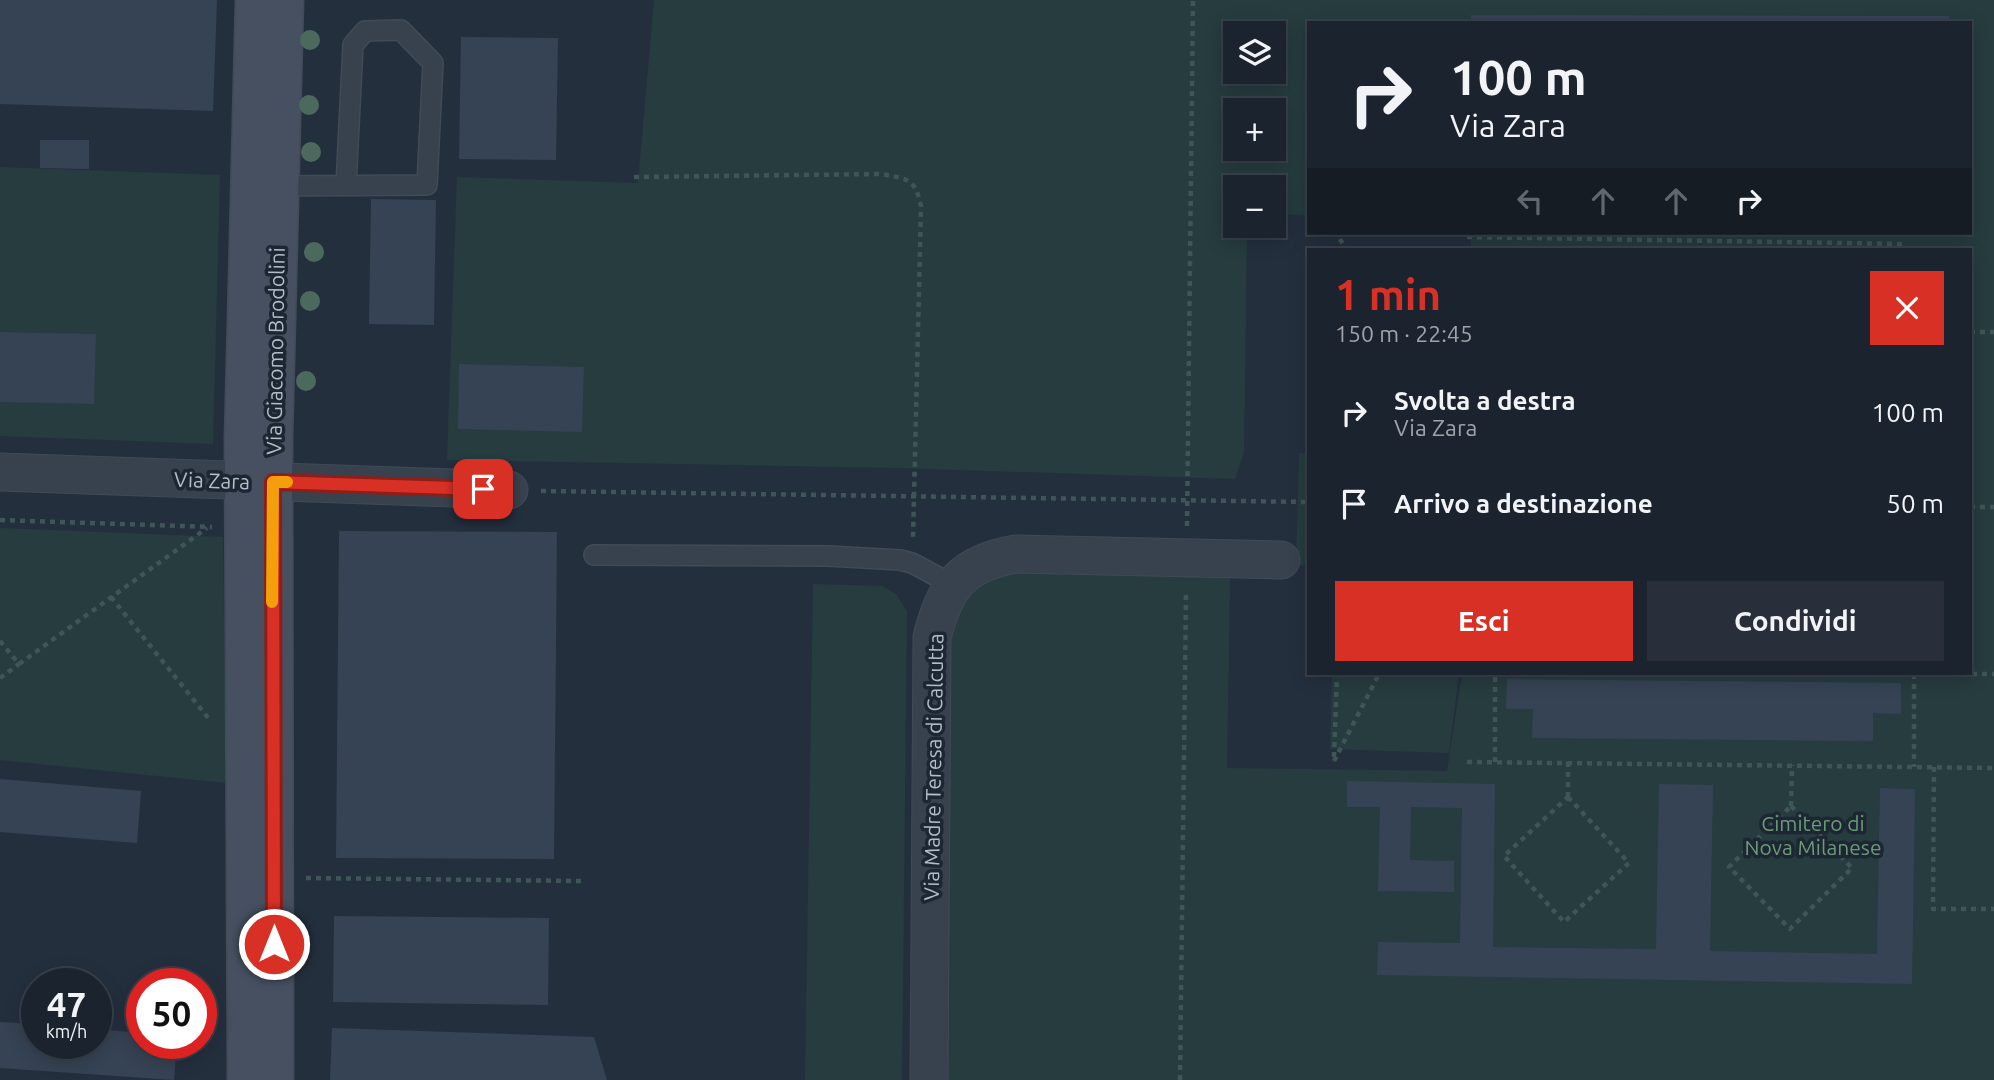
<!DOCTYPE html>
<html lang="it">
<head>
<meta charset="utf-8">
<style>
  :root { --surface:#1b232e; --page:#282f3a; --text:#f1f3f6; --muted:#a0a4aa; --line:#39404a; --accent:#d93025 }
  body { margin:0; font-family:Ubuntu,sans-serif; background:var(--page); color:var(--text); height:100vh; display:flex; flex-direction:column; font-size:26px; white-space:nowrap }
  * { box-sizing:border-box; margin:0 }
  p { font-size:23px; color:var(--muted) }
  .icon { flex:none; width:38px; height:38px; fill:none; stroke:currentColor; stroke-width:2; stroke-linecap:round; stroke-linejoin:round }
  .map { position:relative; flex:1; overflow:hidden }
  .details { position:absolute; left:1307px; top:248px; width:665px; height:427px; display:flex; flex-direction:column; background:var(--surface); border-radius:0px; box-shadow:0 4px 18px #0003,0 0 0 2px var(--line) }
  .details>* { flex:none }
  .hud { position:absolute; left:1307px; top:21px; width:665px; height:214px; border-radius:0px; box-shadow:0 4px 18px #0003,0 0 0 2px var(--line); background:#1b232e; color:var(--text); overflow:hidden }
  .fabs { position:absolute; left:1223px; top:21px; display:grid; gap:14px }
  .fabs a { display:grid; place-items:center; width:63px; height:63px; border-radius:0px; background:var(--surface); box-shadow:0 4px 18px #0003,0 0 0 2px var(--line); font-size:35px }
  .speed { position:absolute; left:21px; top:968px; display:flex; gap:14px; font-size:35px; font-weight:700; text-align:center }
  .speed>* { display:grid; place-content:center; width:91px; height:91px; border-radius:50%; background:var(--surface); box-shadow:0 4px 18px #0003,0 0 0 2px var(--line); line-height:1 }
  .speed small { font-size:18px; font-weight:400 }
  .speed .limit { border:10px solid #d22; background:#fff; color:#111 }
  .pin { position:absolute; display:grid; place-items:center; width:60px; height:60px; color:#fff; margin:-30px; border-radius:14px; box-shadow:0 4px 10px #0006 }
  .me { position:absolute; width:77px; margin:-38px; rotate:0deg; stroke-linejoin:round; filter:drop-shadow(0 0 5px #0008) }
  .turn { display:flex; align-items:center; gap:24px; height:147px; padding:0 28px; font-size:32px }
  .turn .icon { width:91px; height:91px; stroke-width:2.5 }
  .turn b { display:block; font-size:49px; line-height:60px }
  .lanes { display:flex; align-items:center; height:66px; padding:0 28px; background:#0003; justify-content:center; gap:35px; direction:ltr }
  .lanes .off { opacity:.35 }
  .round { display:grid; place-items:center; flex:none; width:74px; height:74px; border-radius:0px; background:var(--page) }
  .summary { display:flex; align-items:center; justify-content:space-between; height:119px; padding:0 28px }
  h1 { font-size:42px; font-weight:700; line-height:52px; color:var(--accent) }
  .action { display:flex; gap:14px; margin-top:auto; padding:14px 28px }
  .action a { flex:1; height:80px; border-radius:0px; background:var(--accent); color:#fff; font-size:28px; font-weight:700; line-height:80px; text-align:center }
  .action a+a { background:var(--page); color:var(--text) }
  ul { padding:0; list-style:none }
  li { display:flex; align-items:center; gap:21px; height:91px; padding:0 28px }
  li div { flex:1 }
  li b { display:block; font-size:26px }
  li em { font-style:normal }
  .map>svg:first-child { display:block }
  .green { fill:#263c3f; fill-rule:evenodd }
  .building { fill:#364354 }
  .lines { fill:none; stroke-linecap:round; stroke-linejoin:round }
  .service-casing { stroke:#414a57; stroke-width:22 }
  .minor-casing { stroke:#414a57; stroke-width:39 }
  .secondary-casing { stroke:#414a57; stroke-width:41 }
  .path { stroke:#3f5557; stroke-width:4.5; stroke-dasharray:5 5; stroke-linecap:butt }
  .service { stroke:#38414e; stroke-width:19 }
  .minor { stroke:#38414e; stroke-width:37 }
  .secondary { stroke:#465061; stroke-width:38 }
  .tree { fill:#4b6a5d }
  .route-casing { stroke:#8d1f18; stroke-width:18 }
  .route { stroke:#d93025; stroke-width:12 }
  .slow { stroke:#f59e0b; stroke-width:12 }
  .labels { text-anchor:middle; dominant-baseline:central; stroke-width:7; stroke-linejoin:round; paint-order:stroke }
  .street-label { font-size:21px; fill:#b4bcc9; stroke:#1d2633 }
  .park-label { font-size:21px; fill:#6b9a76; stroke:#1d2633 }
</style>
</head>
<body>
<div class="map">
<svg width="1994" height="1080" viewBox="0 0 1994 1080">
  <rect width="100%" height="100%" fill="#242f3e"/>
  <!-- green -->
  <path class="green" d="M 654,0 L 1994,0 L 1994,1080 L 944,1080 L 950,633 C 964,594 974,578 1017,573 L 1230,577 L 1227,768 L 1447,771 L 1462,674 L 1970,674 L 1970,250 L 1471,250 L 1471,233 L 1970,233 L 1970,23 L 1309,23 L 1309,215 L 1274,214 L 1274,187 L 1236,187 L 1236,226 L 1247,226 L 1244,452 L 1235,479 L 899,468 L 447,460 L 457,177 L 638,183 ZM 1236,33 L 1274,33 L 1274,72 L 1236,72 ZM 1236,110 L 1274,110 L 1274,149 L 1236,149 Z
    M 0,167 L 220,175 L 213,444 L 0,436 Z
    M 1299,453 L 1309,453 L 1309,566 L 1296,565 Z
    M 0,528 L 223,537 L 226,783 L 0,760 Z
    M 813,584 L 882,586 L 896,594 L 907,611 L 902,1080 L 805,1080 Z
    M 1332,674 L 1459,674 L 1449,753 L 1330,749 Z"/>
  <!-- building -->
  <path class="building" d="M 0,0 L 217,0 L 213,111 L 0,104 Z
    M 1471,15 L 1949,16 L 1949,23 L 1471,23 Z
    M 461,37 L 558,38 L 556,160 L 459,159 Z
    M 40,140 L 89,140 L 89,169 L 40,168 Z
    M 371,199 L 436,200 L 434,325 L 369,324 Z
    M 0,332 L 96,334 L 94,404 L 0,402 Z
    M 459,364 L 584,367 L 582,432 L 458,429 Z
    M 339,531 L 557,532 L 554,859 L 336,858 Z
    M 1507,679 L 1901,683 L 1901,714 L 1873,713 L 1873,741 L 1532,738 L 1533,709 L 1506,709 Z
    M 0,779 L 141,791 L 137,843 L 0,832 Z
    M 1347,781 L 1495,784 L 1493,947 L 1656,949 L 1659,784 L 1713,785 L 1710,951 L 1877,954 L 1880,788 L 1915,789 L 1912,984 L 1377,975 L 1378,942 L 1460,943 L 1462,808 L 1411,807 L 1410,860 L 1454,861 L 1454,892 L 1378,891 L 1380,807 L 1347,807 Z
    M 334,916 L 549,918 L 548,1005 L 333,1002 Z
    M 0,1022 L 37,1024 L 37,1043 L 96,1043 L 96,1029 L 142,1033 L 142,1043 L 177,1043 L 174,1080 L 0,1068 Z
    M 332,1028 L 594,1037 L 607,1080 L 330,1080 Z"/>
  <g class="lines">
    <defs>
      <path id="service" d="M 278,186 L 427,185 L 433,63 L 401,30 L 365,31 L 353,45 L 346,186
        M 594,555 L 828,556 L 900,560 L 912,563 L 953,585"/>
      <path id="minor" d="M 0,472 L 509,490
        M 929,1080 L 932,637 C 945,586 962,563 1016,554 L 1281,560"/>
      <path id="secondary" d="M 247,1080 L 244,440 L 255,0
        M 274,1080 L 273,439 L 284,0"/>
    </defs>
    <!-- service casing -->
    <use href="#service" class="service-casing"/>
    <!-- minor casing -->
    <use href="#minor" class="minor-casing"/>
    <!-- secondary casing -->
    <use href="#secondary" class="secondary-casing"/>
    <!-- path -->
    <path class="path" d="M 634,177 L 881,174 C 908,179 915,178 921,206 L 913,538
      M 1467,237 L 1904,244 L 1904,250
      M 1340,239 L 1346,250
      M 1970,332 L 1994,332
      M 541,491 L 1309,502
      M 1970,507 L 1994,507
      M 0,520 L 212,527
      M 1187,526 L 1193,0
      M 111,597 L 209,719
      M 0,641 L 19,664 L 207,528
      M 1914,674 L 1914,767
      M 1932,674 L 1994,674
      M 0,678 L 19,664
      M 1334,757 L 1337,674
      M 1334,761 L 1379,674
      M 1467,762 L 1994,768
      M 1495,762 L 1495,674
      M 1934,767 L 1933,909 L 1994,909
      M 1568,797 L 1629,863 L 1564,922 L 1504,856 Z
      M 1568,797 L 1568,762
      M 1791,806 L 1852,868 L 1790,929 L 1729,867 Z
      M 1791,806 L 1792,765
      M 306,878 L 582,881
      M 1180,1080 L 1186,591"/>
    <!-- service -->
    <use href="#service" class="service"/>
    <!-- minor -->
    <use href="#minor" class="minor"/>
    <!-- secondary -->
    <use href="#secondary" class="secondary"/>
  </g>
  <!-- trees -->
  <g class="tree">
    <circle cx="310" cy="40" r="10"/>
    <circle cx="309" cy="105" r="10"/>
    <circle cx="311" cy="152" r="10"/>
    <circle cx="314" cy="252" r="10"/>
    <circle cx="310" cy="301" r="10"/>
    <circle cx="306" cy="381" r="10"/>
  </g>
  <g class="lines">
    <defs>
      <path id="route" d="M 274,944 L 273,482 L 483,489"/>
    </defs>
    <!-- route casing -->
    <use href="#route" class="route-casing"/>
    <!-- route -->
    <use href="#route" class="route"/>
    <!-- slow -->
    <path class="slow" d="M 272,602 L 273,482 L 287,482"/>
  </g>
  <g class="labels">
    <!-- street labels -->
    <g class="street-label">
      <text transform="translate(275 351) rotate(-89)">Via Giacomo Brodolini</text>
      <text transform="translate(212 480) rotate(2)">Via Zara</text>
      <text transform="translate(933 767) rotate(-89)">Via Madre Teresa di Calcutta</text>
    </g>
    <!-- park labels -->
    <g class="park-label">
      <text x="1813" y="823">Cimitero di<tspan x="1813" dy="24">Nova Milanese</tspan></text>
    </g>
  </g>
</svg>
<div class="fabs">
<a><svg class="icon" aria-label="layers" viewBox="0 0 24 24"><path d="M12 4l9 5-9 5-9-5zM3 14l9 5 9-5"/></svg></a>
<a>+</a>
<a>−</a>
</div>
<div class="speed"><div>47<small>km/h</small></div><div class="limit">50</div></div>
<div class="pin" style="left:483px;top:489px;background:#d93025"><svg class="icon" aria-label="arrive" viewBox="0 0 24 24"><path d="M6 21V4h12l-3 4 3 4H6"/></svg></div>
<svg class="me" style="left:274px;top:944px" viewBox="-20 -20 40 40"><circle r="17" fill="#d93025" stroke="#fff" stroke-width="3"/><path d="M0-11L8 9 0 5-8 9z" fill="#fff"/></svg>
<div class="hud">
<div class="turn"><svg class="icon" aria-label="right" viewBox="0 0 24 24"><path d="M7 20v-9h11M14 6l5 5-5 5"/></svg><div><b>100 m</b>Via Zara</div></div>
<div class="lanes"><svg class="icon off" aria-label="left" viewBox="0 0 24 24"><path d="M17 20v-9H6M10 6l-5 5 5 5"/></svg><svg class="icon off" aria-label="ahead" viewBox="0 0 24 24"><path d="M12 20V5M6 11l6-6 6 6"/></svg><svg class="icon off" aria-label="ahead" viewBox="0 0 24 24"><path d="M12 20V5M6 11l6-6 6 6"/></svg><svg class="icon" aria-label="right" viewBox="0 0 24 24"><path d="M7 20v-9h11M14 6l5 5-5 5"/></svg></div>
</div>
<section class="details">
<div class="summary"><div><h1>1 min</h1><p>150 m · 22:45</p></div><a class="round" style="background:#d93025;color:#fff"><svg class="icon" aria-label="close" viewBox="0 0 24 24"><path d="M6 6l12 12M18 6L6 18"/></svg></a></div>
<ul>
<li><svg class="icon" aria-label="right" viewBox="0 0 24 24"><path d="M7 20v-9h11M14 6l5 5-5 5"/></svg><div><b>Svolta a destra</b><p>Via Zara</p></div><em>100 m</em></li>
<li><svg class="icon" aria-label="arrive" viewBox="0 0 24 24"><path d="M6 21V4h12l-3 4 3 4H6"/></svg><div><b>Arrivo a destinazione</b></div><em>50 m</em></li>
</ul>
<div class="action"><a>Esci</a><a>Condividi</a></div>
</section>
</div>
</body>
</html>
